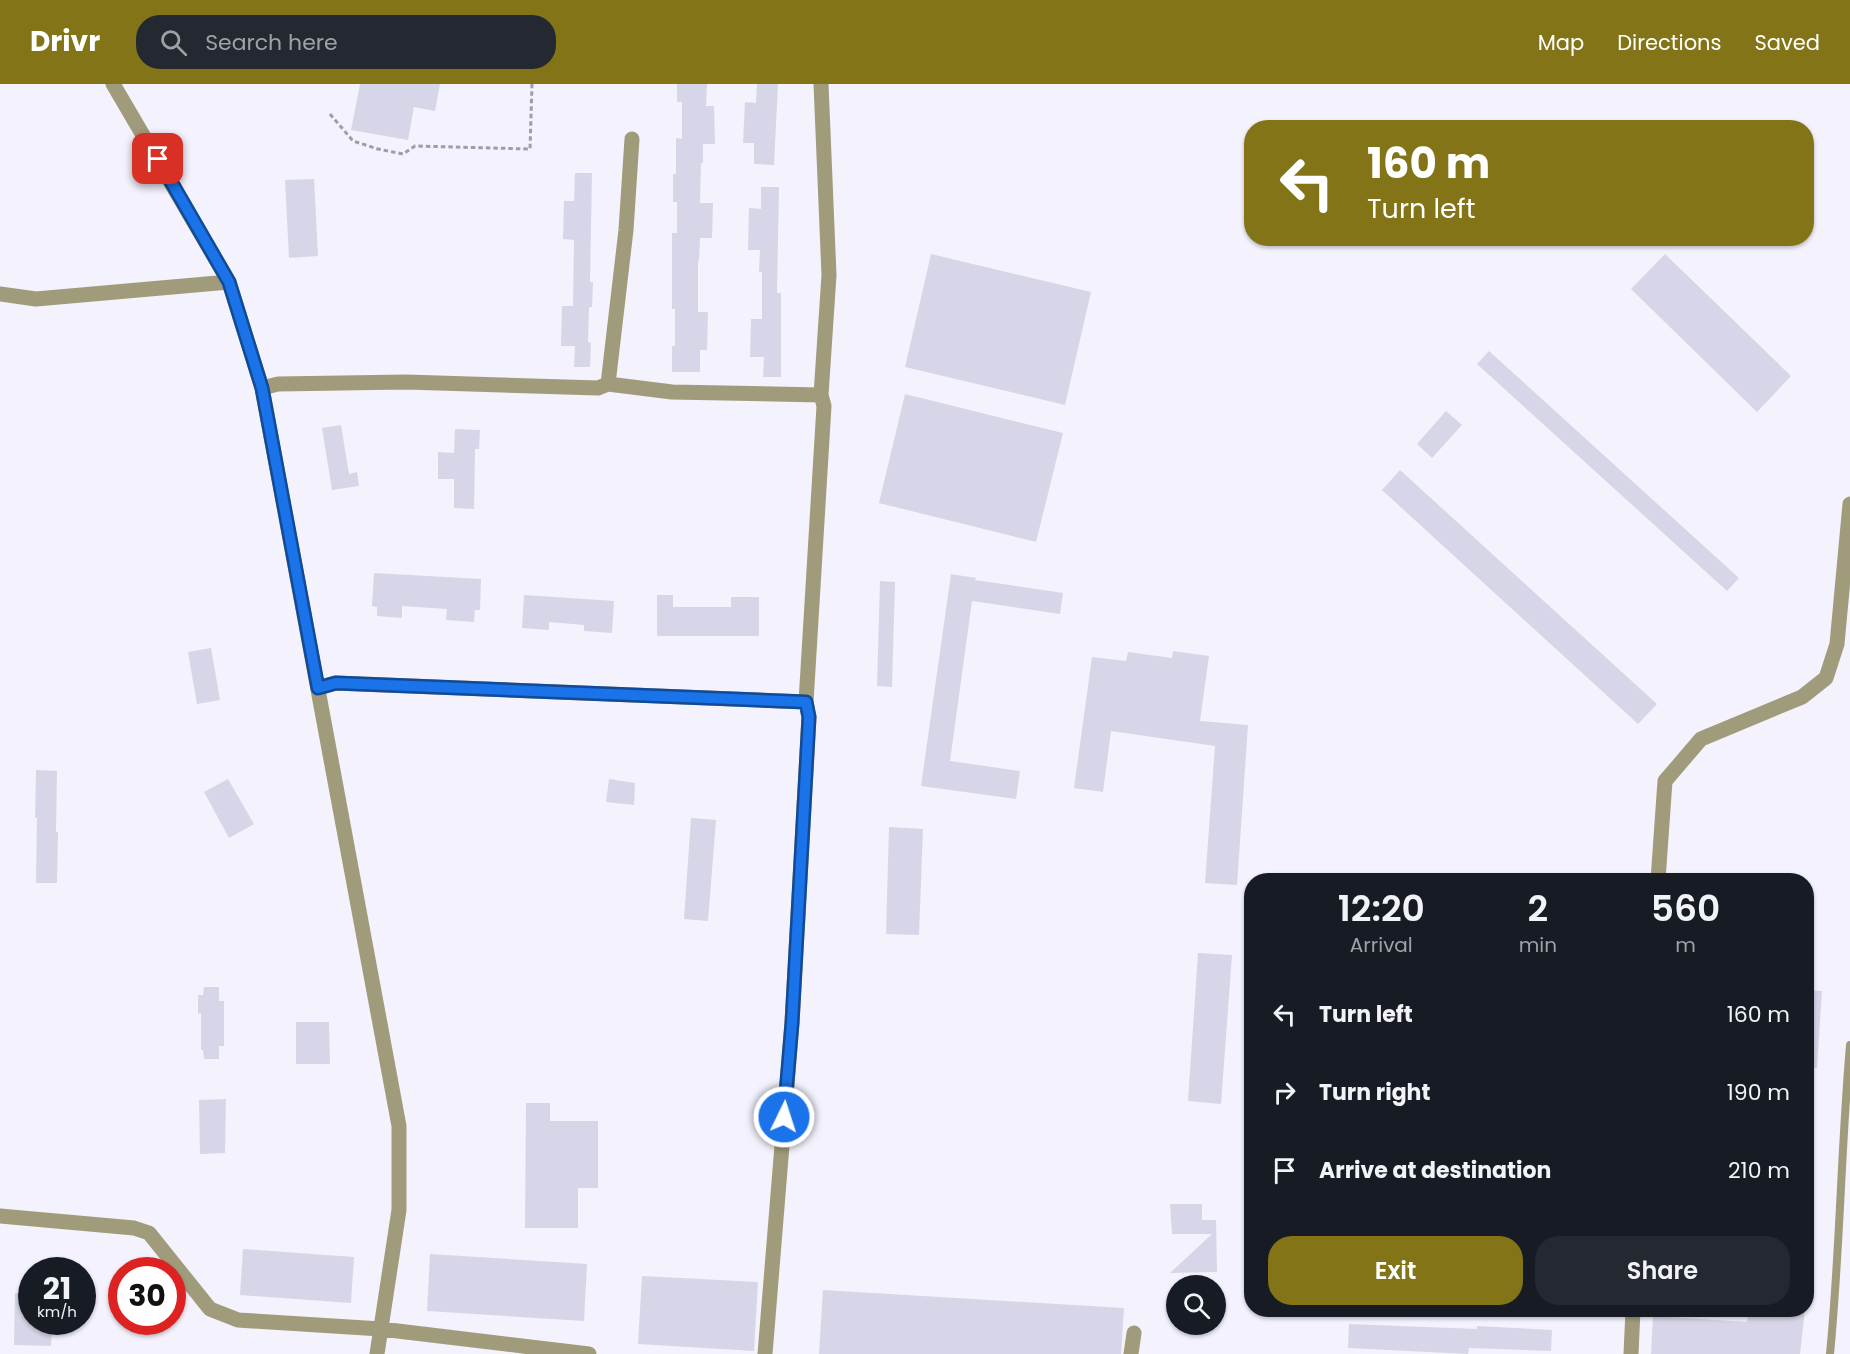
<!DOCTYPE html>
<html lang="en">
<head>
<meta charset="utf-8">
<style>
  :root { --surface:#171b24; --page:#242831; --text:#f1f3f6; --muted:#9ea1a6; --accent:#837417 }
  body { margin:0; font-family:Poppins,sans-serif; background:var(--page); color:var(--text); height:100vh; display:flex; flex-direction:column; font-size:22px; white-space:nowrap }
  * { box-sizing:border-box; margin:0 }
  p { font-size:20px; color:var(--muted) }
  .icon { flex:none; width:33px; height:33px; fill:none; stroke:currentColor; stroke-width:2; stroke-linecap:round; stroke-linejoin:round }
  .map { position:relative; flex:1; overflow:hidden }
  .drawer { position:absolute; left:1244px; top:789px; width:570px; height:444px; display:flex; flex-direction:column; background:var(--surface); border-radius:24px; box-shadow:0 2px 4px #0004 }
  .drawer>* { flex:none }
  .top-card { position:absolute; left:1244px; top:36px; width:570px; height:126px; border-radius:24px; box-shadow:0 2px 4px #0004; background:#837417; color:#fff; overflow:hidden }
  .fabs { position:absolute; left:1166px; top:1191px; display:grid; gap:12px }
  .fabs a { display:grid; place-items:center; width:60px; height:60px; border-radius:50%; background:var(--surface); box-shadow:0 2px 4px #0004; font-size:30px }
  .speed { position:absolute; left:18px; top:1173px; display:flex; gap:12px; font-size:30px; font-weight:700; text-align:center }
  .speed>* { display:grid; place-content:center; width:78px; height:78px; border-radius:50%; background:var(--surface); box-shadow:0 2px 4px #0004; line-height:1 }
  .speed small { font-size:15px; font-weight:400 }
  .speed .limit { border:9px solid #d22; background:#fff; color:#111 }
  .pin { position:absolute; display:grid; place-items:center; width:51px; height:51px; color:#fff; margin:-26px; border-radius:12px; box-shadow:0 3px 9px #0006 }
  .me { position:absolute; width:66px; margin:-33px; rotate:4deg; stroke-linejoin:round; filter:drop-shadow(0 0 4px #0008) }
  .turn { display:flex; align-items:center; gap:21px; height:126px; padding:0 24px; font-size:27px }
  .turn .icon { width:78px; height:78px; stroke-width:2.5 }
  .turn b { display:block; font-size:42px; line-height:51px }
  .eta { display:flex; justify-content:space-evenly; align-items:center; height:102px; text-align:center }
  .eta b { font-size:36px; font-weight:600; line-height:42px }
  .cta { display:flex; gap:12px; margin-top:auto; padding:12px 24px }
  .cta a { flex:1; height:69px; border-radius:24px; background:var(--accent); color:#fff; font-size:24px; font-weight:600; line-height:69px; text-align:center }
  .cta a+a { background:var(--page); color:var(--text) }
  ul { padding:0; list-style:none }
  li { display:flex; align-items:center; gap:18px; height:78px; padding:0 24px }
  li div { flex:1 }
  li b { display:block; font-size:22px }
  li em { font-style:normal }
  header { display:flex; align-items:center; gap:36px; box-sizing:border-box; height:84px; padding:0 30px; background:var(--accent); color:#fff }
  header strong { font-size:28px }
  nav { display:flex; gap:33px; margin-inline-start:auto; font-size:21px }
  .search { width:420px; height:54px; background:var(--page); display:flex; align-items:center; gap:15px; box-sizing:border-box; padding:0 21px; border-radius:24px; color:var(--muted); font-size:22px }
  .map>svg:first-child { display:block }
  .building { fill:#d7d6e8 }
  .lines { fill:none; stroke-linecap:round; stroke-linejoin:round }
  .path { stroke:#9e9ea7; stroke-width:3; stroke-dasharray:4.5 3; stroke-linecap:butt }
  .lane { stroke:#a09b7a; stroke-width:8 }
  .street { stroke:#a09b7a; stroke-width:15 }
  .route-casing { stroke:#114b97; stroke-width:15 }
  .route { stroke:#1a73e8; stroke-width:10 }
</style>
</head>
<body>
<header>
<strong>Drivr</strong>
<div class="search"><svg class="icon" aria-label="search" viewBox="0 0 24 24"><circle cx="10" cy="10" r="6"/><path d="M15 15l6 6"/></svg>Search here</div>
<nav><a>Map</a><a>Directions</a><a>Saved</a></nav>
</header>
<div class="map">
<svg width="1850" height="1270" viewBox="0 0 1850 1270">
  <rect width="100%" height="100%" fill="#f3f2fd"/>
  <!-- building -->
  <path class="building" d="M 360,0 L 440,0 L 435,27 L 414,23 L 408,56 L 351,46 Z
    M 677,0 L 707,0 L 706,22 L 714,22 L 715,60 L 703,60 L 703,79 L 701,79 L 700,119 L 713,119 L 712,154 L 700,154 L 699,177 L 698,177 L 698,228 L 708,228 L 707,266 L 700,266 L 700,288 L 672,288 L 672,262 L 675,262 L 675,225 L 672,225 L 672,149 L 677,149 L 677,118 L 673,118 L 673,90 L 676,90 L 676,54 L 682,55 L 682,18 L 677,18 Z
    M 757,0 L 778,0 L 774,81 L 754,80 L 754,59 L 743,59 L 745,18 L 756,19 Z
    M 575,89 L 592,89 L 590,198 L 593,198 L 592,223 L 589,223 L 588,258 L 591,259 L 590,283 L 574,283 L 575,262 L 561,262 L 562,222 L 573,222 L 574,156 L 563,155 L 564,117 L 574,117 Z
    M 314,95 L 318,172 L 289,174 L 285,96 Z
    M 761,103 L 779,103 L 777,209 L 781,209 L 781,293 L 763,293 L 764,273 L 750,273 L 751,235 L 762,235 L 762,188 L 759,188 L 760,166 L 748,166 L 749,124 L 761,125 Z
    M 931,170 L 1091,208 L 1065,321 L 905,283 Z
    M 1665,170 L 1791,292 L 1757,328 L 1631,205 Z
    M 1489,267 L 1739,494 L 1727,507 L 1477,280 Z
    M 905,310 L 1063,349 L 1036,458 L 879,419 Z
    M 1446,327 L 1462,341 L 1432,374 L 1417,360 Z
    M 341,341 L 349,390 L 357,388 L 359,402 L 332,406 L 322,344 Z
    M 455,345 L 480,346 L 479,365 L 475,365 L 474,425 L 454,424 L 454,395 L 438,395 L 438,368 L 454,369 Z
    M 1400,386 L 1657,620 L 1638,640 L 1382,406 Z
    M 374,489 L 481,495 L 480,526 L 475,526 L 474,538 L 446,536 L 447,525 L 402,522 L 402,534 L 377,532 L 377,523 L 372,522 Z
    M 951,490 L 976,494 L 975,496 L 1063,509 L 1060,530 L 972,517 L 950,677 L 1020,687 L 1016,715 L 921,702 Z
    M 880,497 L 895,498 L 892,603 L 877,602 Z
    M 524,511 L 614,517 L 612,549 L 584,547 L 584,541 L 549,538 L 549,546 L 522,544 Z
    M 657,511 L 673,511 L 673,523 L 731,523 L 731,513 L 759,513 L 759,552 L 657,552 Z
    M 211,564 L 220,616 L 197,620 L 188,568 Z
    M 1173,567 L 1209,572 L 1200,637 L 1248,641 L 1237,801 L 1205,799 L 1215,662 L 1111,647 L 1103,708 L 1074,704 L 1092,573 L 1126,577 L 1128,568 L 1172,574 Z
    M 36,686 L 57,687 L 56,748 L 58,748 L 57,799 L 36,799 L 37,734 L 35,734 Z
    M 228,695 L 254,740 L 229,754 L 204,708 Z
    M 609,695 L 635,699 L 634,721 L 606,718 Z
    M 691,734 L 716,736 L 708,837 L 684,835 Z
    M 889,743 L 923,745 L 919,851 L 886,850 Z
    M 1198,869 L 1232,871 L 1221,1020 L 1188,1017 Z
    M 204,903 L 219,903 L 219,917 L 224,917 L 224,962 L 219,962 L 219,975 L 204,975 L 203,966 L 201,966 L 201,929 L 198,930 L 198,911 L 203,911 Z
    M 1806,906 L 1822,907 L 1817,984 L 1806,984 Z
    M 296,938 L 329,938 L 330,980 L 296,980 Z
    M 226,1015 L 225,1069 L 200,1070 L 199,1016 Z
    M 526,1019 L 550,1019 L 550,1037 L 598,1037 L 598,1104 L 578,1104 L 578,1144 L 525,1144 Z
    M 1170,1120 L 1202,1120 L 1202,1136 L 1216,1136 L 1217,1188 L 1170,1189 L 1212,1150 L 1172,1150 Z
    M 243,1165 L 354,1173 L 351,1219 L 240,1211 Z
    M 430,1170 L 587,1180 L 584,1237 L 427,1227 Z
    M 642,1192 L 758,1198 L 754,1267 L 638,1260 Z
    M 823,1206 L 1124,1224 L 1121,1270 L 819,1270 Z
    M 15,1209 L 32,1209 L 32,1238 L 52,1238 L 51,1262 L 14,1261 Z
    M 1748,1226 L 1805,1226 L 1800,1270 L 1651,1270 L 1653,1232 L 1747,1238 Z
    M 1349,1240 L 1477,1245 L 1477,1242 L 1552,1246 L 1551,1267 L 1469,1264 L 1468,1270 L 1348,1264 Z"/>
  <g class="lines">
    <!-- path -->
    <path class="path" d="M 330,30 L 353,57 L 378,65 L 403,70 L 415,62 L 530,65 L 532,0"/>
    <!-- lane -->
    <path class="lane" d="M 1830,1270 C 1840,1167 1841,1064 1850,961"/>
    <!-- street -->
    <path class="street" d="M 113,0 L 229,198 L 262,304 L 399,1042 L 399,1126 L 377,1270
      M 0,210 L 36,215 L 229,198
      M 608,300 L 626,146 L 632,55
      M 262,304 L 278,300 L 406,298 L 598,304 L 608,300 L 672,308 L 821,311 L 829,191 L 821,0
      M 318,604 L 335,599 L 806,618
      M 1658,796 L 1665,697 L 1701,655 L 1802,613 L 1826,594 L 1837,560 L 1850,420
      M 0,1132 L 134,1144 L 149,1149 L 210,1225 L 238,1236 L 381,1245 L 589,1270
      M 765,1270 L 792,939 L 809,633 L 806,618 L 824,322 L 821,311
      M 1131,1270 L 1134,1249
      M 1631,1270 L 1633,1226"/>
  </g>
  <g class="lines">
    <defs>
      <path id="route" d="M 158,75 L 229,198 L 262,304 L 318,604 L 336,599 L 806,618 L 809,633 L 792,939 L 784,1033"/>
    </defs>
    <!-- route casing -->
    <use href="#route" class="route-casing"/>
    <!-- route -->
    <use href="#route" class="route"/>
  </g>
</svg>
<div class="fabs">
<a><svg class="icon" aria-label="search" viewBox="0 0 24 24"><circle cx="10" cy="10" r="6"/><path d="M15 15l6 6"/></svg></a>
</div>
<div class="speed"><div>21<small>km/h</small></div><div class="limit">30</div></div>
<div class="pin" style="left:158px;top:75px;background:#d93025"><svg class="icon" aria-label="arrive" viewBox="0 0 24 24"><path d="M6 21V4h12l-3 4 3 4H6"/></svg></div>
<svg class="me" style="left:784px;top:1033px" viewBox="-20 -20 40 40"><circle r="17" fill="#1a73e8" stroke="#fff" stroke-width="3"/><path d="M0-11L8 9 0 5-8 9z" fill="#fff"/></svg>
<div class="top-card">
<div class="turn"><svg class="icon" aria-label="left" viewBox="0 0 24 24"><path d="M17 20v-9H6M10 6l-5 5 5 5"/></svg><div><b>160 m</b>Turn left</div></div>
</div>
<section class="drawer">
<div class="eta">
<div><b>12:20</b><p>Arrival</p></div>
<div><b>2</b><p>min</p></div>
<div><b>560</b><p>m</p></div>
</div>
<ul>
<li><svg class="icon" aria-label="left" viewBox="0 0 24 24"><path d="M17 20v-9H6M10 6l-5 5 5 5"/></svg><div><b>Turn left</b></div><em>160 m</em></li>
<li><svg class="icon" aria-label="right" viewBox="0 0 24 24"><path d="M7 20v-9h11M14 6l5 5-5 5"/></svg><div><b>Turn right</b></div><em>190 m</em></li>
<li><svg class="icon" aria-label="arrive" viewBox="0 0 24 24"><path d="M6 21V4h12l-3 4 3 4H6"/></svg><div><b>Arrive at destination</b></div><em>210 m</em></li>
</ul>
<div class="cta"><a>Exit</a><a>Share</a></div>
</section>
</div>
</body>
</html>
